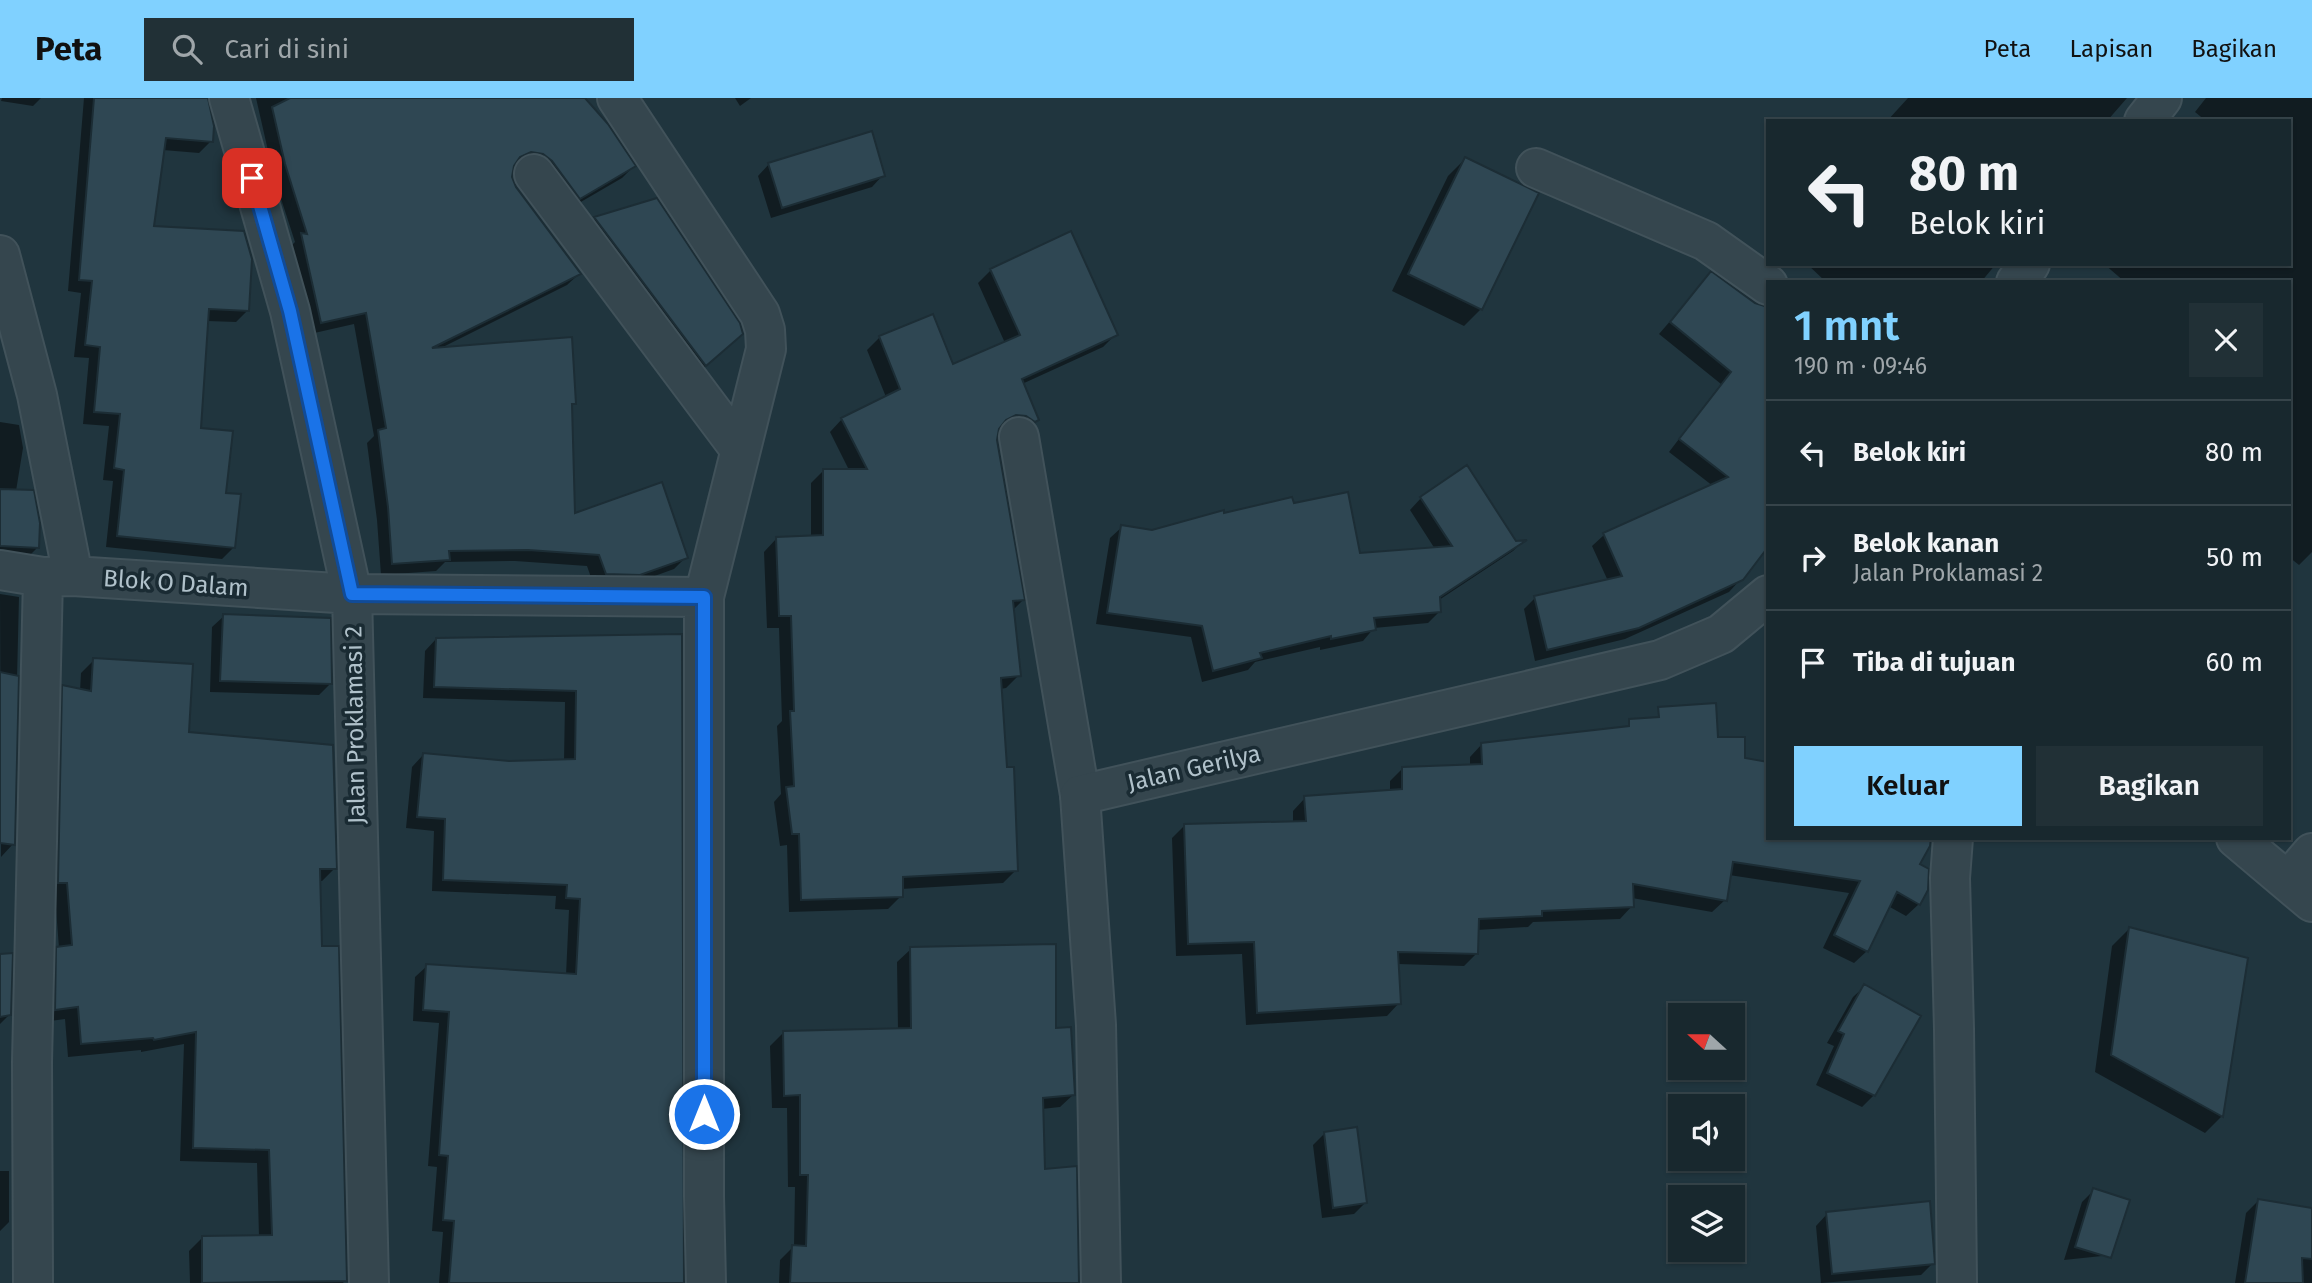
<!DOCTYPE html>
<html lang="id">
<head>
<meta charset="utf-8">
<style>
  :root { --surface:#18282e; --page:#213036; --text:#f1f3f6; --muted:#9fa6aa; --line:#36444a; --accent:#80d1ff }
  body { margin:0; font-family:"Fira Sans",sans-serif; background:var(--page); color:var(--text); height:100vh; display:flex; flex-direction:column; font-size:26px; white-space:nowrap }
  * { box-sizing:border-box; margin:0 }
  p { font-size:23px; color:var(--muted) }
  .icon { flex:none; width:38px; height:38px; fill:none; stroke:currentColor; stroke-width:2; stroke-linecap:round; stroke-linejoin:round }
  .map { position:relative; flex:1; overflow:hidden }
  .sheet { position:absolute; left:1766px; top:182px; width:525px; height:560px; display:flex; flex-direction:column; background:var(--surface); border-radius:0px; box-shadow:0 2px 5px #0004,0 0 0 2px var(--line) }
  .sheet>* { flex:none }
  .banner { position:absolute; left:1766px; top:21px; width:525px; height:147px; border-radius:0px; box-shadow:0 2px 5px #0004,0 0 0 2px var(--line); background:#18282e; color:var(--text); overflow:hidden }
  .needle { width:46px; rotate:291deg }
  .fabs { position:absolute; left:1668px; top:905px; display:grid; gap:14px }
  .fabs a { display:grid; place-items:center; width:77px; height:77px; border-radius:0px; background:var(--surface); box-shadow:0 2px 5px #0004,0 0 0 2px var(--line); font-size:35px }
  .pin { position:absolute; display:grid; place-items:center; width:60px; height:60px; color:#fff; margin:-30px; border-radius:14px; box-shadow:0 4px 10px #0006 }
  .me { position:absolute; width:77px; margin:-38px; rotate:0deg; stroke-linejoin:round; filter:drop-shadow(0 0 5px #0008) }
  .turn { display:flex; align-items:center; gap:24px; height:147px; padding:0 28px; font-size:32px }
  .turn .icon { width:91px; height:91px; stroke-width:2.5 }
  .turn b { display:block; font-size:49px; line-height:60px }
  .round { display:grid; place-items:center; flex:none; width:74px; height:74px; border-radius:0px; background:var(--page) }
  .summary { display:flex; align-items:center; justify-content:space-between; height:119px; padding:0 28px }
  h1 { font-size:42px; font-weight:600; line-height:52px; color:var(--accent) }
  .cta { display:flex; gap:14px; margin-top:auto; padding:14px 28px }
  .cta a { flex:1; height:80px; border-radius:0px; background:var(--accent); color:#111; font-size:28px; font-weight:600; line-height:80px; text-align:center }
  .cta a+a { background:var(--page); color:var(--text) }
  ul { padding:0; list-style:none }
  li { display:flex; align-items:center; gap:21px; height:105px; padding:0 28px; border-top:2px solid var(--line) }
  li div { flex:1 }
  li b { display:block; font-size:26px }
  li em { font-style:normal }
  header { display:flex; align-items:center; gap:42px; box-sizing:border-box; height:98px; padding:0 35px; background:var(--accent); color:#111 }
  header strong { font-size:33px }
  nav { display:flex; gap:38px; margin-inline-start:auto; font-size:24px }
  .search { width:490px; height:63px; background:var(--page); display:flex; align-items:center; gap:18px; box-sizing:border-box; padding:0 24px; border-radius:0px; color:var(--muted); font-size:26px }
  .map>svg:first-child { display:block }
  .shadow { fill:#0007 }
  .building { fill:#2f4753; stroke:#1c2d35; stroke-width:2 }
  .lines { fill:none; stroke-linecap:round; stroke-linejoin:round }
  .minor-casing { stroke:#41525a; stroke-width:42 }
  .tertiary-casing { stroke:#41525a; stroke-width:42 }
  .minor { stroke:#35464e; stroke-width:38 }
  .tertiary { stroke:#35464e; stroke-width:38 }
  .route-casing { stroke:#114b97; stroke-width:18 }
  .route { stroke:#1a73e8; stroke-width:12 }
  .labels { text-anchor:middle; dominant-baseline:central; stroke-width:7; stroke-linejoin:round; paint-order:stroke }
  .street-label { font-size:24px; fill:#b0c1ca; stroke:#1a2b33 }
</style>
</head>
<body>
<header>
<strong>Peta</strong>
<div class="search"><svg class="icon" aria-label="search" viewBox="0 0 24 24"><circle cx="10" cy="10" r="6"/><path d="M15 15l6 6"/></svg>Cari di sini</div>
<nav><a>Peta</a><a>Lapisan</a><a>Bagikan</a></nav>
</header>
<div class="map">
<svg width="2312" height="1185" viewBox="0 0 2312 1185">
  <rect width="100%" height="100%" fill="#20353e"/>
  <!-- shadow -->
  <path class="shadow" d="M 2,0 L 41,0 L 33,8 L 1,3 Z
    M 84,0 L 206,0 L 211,43 L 199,55 L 163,52 L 152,130 L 248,212 L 236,224 L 207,223 L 200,331 L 224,396 L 234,449 L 222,461 L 106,449 L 113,383 L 103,382 L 109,328 L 83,326 L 89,260 L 74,259 L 81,195 L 68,193 Z
    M 256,0 L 578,0 L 634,68 L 622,80 L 567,112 L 531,68 L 517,66 L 512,68 L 511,80 L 515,89 L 579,176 L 567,187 L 439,251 L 575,305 L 570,310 L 574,417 L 686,459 L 674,471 L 627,488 L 594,488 L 587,468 L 515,463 L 445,464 L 436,473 L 381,477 L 377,422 L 367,345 L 374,338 L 354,226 L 310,236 L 290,149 L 295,144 L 274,79 Z
    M 735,0 L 751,0 L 740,8 Z
    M 1908,0 L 2127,0 L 2107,23 L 1887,23 Z
    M 2206,0 L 2312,0 L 2312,454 L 2299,467 L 2289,459 L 2289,184 L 2125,184 L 2104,166 L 2289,166 L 2289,23 L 2206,23 L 2195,14 Z
    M 1465,61 L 1537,96 L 1481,211 L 1464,228 L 1392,193 L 1448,78 Z
    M 769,66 L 883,77 L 872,89 L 771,120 L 758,78 Z
    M 656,102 L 730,246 L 695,278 L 584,131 L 595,121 Z
    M 1807,166 L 1996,166 L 1981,184 L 1826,184 Z
    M 991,172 L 1116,236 L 1103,249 L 1022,286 L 1037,322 L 1025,335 L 1013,331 L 997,332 L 996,342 L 1023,502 L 1012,513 L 1019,577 L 1006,590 L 1000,591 L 1005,671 L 1016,772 L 1003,785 L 901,791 L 901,798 L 888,811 L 789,814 L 787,747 L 780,748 L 774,704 L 781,696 L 777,628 L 782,623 L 779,530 L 767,530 L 764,454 L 776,441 L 811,439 L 811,385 L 824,372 L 849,372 L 830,334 L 842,321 L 886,299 L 867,252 L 880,239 L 952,268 L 1005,245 L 978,185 Z
    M 1711,176 L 1755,207 L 1741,481 L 1729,494 L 1625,541 L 1535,563 L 1524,511 L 1535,500 L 1608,483 L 1592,448 L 1604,437 L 1713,388 L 1669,354 L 1721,286 L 1659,236 Z
    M 0,324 L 19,327 L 23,350 L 16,393 L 38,449 L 25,462 L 0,464 Z
    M 1421,400 L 1516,445 L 1522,444 L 1513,453 L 1439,502 L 1440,513 L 1428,525 L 1374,530 L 1363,543 L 1320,552 L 1320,549 L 1255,564 L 1248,572 L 1202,584 L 1191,539 L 1096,526 L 1110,440 L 1122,429 L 1152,434 L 1223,417 L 1292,408 L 1359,457 L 1435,451 L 1410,412 Z
    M 0,496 L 19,499 L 13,746 L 1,759 Z
    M 224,518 L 331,585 L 319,597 L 210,594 L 212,529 Z
    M 680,537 L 682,1185 L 439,1185 L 443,1134 L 432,1133 L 437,1069 L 428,1068 L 439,925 L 413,923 L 415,879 L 427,868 L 566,877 L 569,812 L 555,811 L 556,798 L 432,793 L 434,733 L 406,730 L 412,669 L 423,657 L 509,665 L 564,663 L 565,604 L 423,600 L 425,553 L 436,541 Z
    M 94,562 L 188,636 L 335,770 L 322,783 L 318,783 L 320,849 L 345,1182 L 343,1185 L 190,1185 L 189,1153 L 202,1140 L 259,1139 L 257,1065 L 180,1063 L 184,946 L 141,954 L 141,952 L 68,959 L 65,921 L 43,924 L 44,864 L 59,850 L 55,798 L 50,602 L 63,589 L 80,593 L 81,575 Z
    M 1482,646 L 1718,672 L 1768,740 L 1917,767 L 1919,806 L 1906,818 L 1888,808 L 1867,853 L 1854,865 L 1823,850 L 1849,795 L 1729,777 L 1725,802 L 1712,814 L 1632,800 L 1632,808 L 1620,821 L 1533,824 L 1528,829 L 1477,832 L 1477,855 L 1464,868 L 1397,866 L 1399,905 L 1387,918 L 1246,927 L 1242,856 L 1176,858 L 1172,740 L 1185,727 L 1293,725 L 1293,713 L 1305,700 L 1390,694 L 1390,683 L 1402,671 L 1470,668 L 1470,659 Z
    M 2129,831 L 2222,1018 L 2205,1035 L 2095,974 L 2112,848 Z
    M 911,851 L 1055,932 L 1074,996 L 1060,1009 L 1042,1011 L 1043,1073 L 1077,1185 L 779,1185 L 780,1162 L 794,1148 L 795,1089 L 788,1089 L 787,1010 L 772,1010 L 770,948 L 783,935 L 898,932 L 897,864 Z
    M 0,858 L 9,917 L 0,926 Z
    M 1865,888 L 1874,997 L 1862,1009 L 1816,987 L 1834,948 L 1827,945 L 1853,899 Z
    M 1325,1035 L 1365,1105 L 1354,1116 L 1322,1120 L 1313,1047 Z
    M 0,1073 L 9,1073 L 9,1124 L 0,1133 Z
    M 2094,1092 L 2114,1146 L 2102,1158 L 2064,1162 L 2082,1104 Z
    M 2259,1102 L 2312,1112 L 2312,1185 L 2232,1185 L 2235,1185 L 2246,1115 Z
    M 1827,1116 L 1933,1165 L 1921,1177 L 1821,1185 L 1816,1128 Z"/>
  <!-- building -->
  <path class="building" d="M 94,0 L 208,0 L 214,28 L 213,44 L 166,40 L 154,128 L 244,133 L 252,161 L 249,213 L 209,211 L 201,330 L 233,333 L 226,395 L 241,396 L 235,450 L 117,438 L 124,372 L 114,370 L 120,316 L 94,314 L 100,249 L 85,247 L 92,183 L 79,182 Z
    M 290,0 L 585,0 L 608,26 L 636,68 L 580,101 L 552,63 L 543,56 L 531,54 L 520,59 L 514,68 L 512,79 L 516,89 L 581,176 L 432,250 L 572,239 L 576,306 L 572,306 L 575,415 L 662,384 L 688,460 L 640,477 L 606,476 L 599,457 L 528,452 L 449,453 L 450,462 L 392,466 L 388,409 L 378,332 L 386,330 L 366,215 L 321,225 L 301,135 L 307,136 L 285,66 L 272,9 Z
    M 872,33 L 885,78 L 782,110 L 768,65 Z
    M 1465,59 L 1539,95 L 1482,212 L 1408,176 Z
    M 657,100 L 740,225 L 743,236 L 706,268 L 594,119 Z
    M 1071,133 L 1118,237 L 1022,281 L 1039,322 L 1035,324 L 1026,318 L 1016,317 L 1006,322 L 999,331 L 997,342 L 1025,502 L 1013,503 L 1021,578 L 1001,580 L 1007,669 L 1014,669 L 1018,773 L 903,779 L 903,799 L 801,802 L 799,736 L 792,736 L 786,689 L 794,688 L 790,613 L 794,613 L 791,518 L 779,518 L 776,439 L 823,437 L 823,371 L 867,371 L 841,320 L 900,291 L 879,238 L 933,216 L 953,266 L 1020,237 L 990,171 Z
    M 1711,173 L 1755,205 L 1768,209 L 1768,449 L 1743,482 L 1639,530 L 1547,552 L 1534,498 L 1622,478 L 1603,435 L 1728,379 L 1679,341 L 1731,274 L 1670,224 Z
    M 1467,367 L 1516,443 L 1527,442 L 1440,499 L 1441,514 L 1374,520 L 1376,532 L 1331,541 L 1331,538 L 1260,555 L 1262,560 L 1213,573 L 1202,528 L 1107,515 L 1121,427 L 1152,432 L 1224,412 L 1224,415 L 1292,399 L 1294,405 L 1348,394 L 1360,455 L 1452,448 L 1420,399 Z
    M 0,391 L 34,392 L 40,425 L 39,450 L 0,448 Z
    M 223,516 L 331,520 L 332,586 L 220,583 Z
    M 682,536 L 684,1185 L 449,1185 L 454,1123 L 443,1122 L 448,1058 L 439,1057 L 449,914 L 423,912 L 426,866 L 576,876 L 580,801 L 566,800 L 567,787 L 443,782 L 445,721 L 417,719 L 423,655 L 509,663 L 575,661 L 576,593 L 434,589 L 436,540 Z
    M 93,560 L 193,566 L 189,634 L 333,647 L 337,771 L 320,771 L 322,848 L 339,848 L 347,1183 L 202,1185 L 202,1138 L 272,1137 L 269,1052 L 193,1050 L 196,934 L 154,942 L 153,940 L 81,946 L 78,909 L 55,912 L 56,849 L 72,847 L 67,785 L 58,785 L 62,587 L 91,593 Z
    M 0,574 L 19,578 L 15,747 L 0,745 Z
    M 1716,605 L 1718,639 L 1745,639 L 1745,660 L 1768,664 L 1768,740 L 1931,740 L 1930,748 L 1920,766 L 1929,771 L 1928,792 L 1920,807 L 1897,794 L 1868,854 L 1834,837 L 1860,783 L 1733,764 L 1727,803 L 1633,786 L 1634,809 L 1542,813 L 1542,818 L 1479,821 L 1478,856 L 1398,854 L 1401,906 L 1257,915 L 1254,844 L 1188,846 L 1184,726 L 1306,723 L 1304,698 L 1402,691 L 1402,669 L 1482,666 L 1481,645 L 1629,628 L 1629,621 L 1659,619 L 1658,609 Z
    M 2129,829 L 2248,860 L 2223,1019 L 2111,957 Z
    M 1056,846 L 1056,930 L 1071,929 L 1075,997 L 1043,1000 L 1045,1071 L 1077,1068 L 1079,1185 L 790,1185 L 792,1147 L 806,1148 L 808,1077 L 800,1077 L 800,997 L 784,998 L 783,933 L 911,930 L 910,849 Z
    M 13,855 L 11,917 L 0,919 L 0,856 Z
    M 1864,886 L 1921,918 L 1875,998 L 1827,975 L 1844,936 L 1838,933 Z
    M 1357,1029 L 1367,1105 L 1333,1110 L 1324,1034 Z
    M 2093,1090 L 2130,1102 L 2111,1160 L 2075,1149 Z
    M 2258,1101 L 2312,1110 L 2312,1161 L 2302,1160 L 2303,1185 L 2245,1185 Z
    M 1930,1103 L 1935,1166 L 1832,1176 L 1826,1114 Z"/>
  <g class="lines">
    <defs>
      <path id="minor" d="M 229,0 L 290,213 L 352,496 L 369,1185
        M 617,0 L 760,216 L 765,232 L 766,251 L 704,499 L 704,1098 L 706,1185
        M 1536,70 L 1706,143 L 1768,187
        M 534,76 L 740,351
        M 0,157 L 37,297 L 73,478
        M 1019,339 L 1080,697
        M 0,472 L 43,479 L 73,478 L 352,496 L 704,499
        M 1953,740 L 1950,780 L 1954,931 L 1957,1185
        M 2236,740 L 2312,804
        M 2288,783 L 2312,755
        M 33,1185 L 32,964 L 43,479"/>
      <path id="tertiary" d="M 2144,23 L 2162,0
        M 2016,184 L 2030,166
        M 1101,1185 L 1096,927 L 1080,697 L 1660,562 L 1721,536 L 1768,497"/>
    </defs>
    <!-- minor casing -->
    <use href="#minor" class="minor-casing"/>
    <!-- tertiary casing -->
    <use href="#tertiary" class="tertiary-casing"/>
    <!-- minor -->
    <use href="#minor" class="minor"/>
    <!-- tertiary -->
    <use href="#tertiary" class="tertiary"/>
  </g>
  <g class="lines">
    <defs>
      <path id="route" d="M 252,80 L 290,213 L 352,496 L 704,499 L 704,1016"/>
    </defs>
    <!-- route casing -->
    <use href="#route" class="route-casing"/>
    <!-- route -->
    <use href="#route" class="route"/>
  </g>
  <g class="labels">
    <!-- street labels -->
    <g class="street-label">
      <text transform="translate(176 485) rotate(4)">Blok O Dalam</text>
      <text transform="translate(355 627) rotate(-91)">Jalan Proklamasi 2</text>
      <text transform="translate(1194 670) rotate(-13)">Jalan Gerilya</text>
    </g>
  </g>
</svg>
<div class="fabs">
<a><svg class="needle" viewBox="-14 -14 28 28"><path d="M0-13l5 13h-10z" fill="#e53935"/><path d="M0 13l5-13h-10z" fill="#9fa6aa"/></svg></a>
<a><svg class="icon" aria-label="sound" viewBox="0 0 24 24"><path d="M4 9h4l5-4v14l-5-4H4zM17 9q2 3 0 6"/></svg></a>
<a><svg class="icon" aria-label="layers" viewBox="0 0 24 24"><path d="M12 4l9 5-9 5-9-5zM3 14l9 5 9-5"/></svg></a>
</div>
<div class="pin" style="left:252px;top:80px;background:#d93025"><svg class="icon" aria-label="arrive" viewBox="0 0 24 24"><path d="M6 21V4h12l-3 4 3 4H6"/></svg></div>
<svg class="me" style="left:704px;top:1016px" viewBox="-20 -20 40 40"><circle r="17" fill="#1a73e8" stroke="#fff" stroke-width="3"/><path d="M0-11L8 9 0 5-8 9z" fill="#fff"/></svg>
<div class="banner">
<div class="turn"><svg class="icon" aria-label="left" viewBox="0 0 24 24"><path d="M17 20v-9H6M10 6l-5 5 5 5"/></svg><div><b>80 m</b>Belok kiri</div></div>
</div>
<section class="sheet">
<div class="summary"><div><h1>1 mnt</h1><p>190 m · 09:46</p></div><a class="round"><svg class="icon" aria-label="close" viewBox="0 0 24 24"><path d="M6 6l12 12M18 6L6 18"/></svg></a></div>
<ul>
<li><svg class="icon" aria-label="left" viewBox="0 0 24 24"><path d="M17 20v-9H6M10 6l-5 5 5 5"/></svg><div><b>Belok kiri</b></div><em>80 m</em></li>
<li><svg class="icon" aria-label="right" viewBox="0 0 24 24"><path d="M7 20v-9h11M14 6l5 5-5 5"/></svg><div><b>Belok kanan</b><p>Jalan Proklamasi 2</p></div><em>50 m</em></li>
<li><svg class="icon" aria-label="arrive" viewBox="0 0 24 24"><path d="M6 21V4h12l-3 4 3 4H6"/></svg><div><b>Tiba di tujuan</b></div><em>60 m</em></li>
</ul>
<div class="cta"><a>Keluar</a><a>Bagikan</a></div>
</section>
</div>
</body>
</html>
